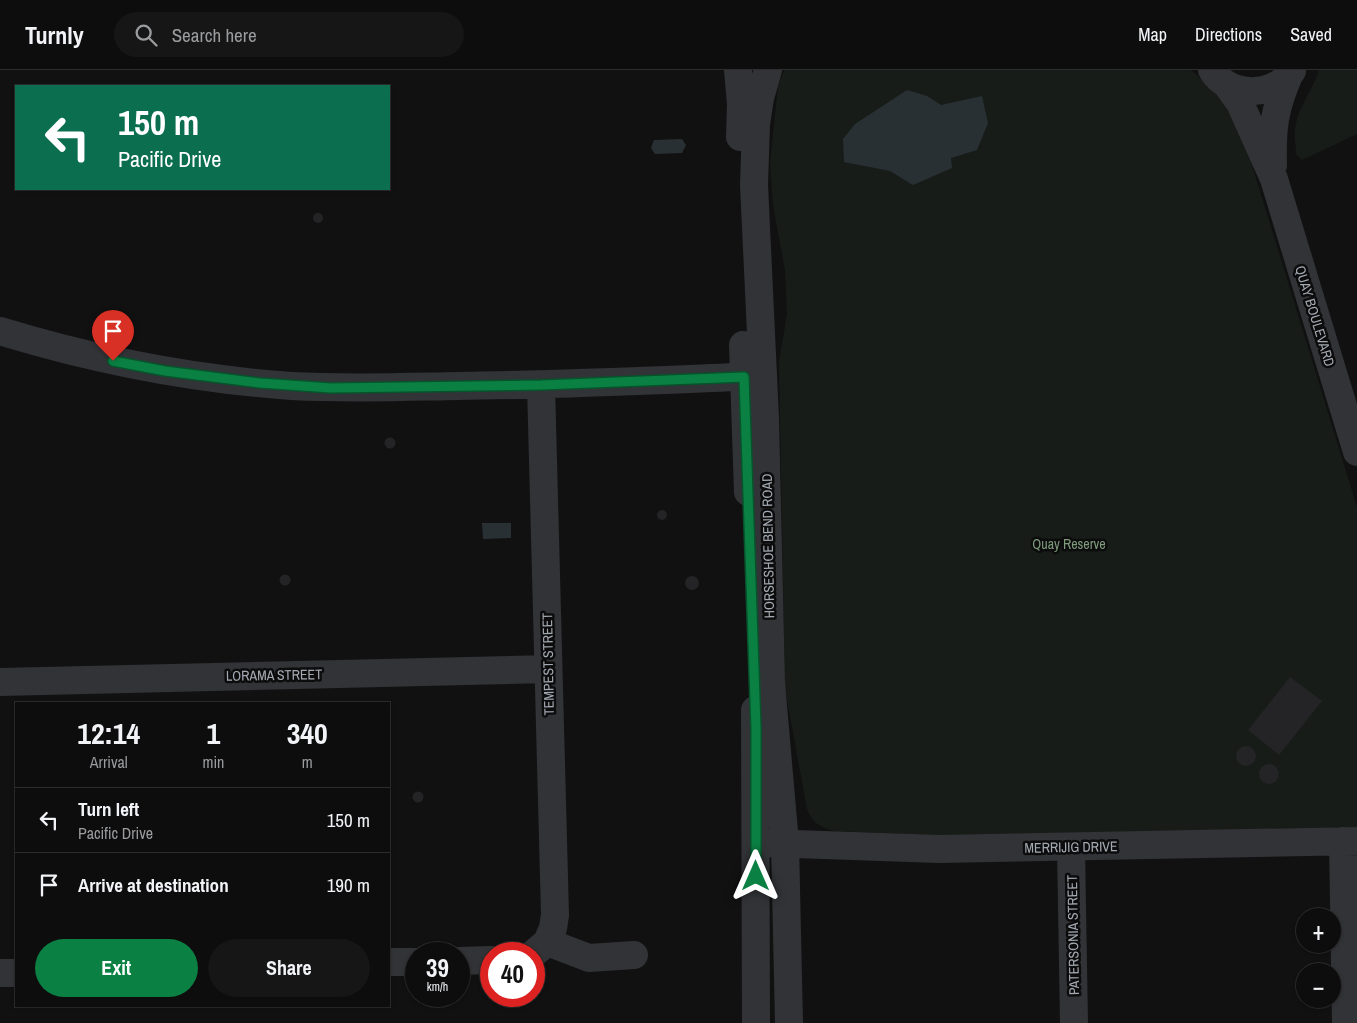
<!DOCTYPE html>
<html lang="en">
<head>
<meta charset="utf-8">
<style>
  :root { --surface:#0d0d0e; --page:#161617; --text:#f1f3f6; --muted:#9a9c9e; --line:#2d2d2e; --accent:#0b8043 }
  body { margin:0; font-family:"Archivo Narrow",sans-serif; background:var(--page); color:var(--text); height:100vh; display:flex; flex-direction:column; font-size:19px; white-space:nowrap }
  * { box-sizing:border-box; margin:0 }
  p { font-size:16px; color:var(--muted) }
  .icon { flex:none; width:28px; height:28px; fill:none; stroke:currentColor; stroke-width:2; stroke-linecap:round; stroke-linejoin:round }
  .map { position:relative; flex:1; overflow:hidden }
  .panel { position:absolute; left:15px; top:632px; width:375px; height:305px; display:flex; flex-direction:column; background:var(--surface); border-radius:0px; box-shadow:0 1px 4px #0004,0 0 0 1px var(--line) }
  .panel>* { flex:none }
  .banner { position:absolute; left:15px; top:15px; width:375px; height:105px; border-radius:0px; box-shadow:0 1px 4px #0004,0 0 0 1px var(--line); background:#0b6e4f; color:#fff; overflow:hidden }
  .fabs { position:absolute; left:1296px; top:838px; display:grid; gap:10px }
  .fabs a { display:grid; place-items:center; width:45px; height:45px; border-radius:50%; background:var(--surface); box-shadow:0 1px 4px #0004,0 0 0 1px var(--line); font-size:25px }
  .speed { position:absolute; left:405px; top:872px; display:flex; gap:10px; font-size:25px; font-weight:700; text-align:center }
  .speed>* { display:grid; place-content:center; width:65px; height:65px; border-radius:50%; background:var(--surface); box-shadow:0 1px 4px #0004,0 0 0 1px var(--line); line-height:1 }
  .speed small { font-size:12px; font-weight:400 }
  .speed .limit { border:8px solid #d22; background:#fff; color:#111 }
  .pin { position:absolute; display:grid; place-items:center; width:42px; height:42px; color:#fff; margin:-51px -21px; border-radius:50% 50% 50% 0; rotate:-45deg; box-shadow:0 0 5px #0007 }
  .pin .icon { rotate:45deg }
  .me { position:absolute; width:55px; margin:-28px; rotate:0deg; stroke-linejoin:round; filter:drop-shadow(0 0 4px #0008) }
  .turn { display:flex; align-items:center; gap:18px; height:105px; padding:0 20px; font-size:22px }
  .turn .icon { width:65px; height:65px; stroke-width:2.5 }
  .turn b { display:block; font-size:35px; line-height:42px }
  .eta { display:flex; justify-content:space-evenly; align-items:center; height:85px; text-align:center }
  .eta b { font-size:30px; font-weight:800; line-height:35px }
  .cta { display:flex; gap:10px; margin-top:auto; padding:10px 20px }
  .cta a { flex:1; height:58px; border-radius:30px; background:var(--accent); color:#fff; font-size:20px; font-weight:800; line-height:58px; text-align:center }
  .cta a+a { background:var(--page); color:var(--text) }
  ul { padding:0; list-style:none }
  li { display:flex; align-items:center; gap:15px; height:65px; padding:0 20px; border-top:1px solid var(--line) }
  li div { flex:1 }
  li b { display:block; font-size:19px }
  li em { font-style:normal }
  header { display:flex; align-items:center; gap:30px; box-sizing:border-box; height:70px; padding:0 25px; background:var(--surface); border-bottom:1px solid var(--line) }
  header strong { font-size:24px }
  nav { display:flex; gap:28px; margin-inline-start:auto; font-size:18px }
  .search { width:350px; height:45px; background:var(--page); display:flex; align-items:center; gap:12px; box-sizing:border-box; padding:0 18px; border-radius:28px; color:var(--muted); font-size:19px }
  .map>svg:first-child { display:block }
  .green { fill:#171c18 }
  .water { fill:#293034 }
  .building { fill:#242426 }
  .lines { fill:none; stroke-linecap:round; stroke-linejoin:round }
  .minor { stroke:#323336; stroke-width:28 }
  .route-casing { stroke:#07532c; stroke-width:12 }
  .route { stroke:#0b8043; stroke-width:9 }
  .labels { text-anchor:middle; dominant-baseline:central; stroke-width:5; stroke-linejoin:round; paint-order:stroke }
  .street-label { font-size:14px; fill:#a3a9b1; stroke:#0c0c0d }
  .park-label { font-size:14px; fill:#7e9b7c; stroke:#0c0c0d }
</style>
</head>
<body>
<header>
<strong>Turnly</strong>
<div class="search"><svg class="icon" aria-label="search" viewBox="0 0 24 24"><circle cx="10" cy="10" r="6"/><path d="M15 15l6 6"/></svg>Search here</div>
<nav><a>Map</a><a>Directions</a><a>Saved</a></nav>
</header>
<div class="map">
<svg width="1357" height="953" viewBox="0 0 1357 953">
  <rect width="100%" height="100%" fill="#111112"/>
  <!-- green -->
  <path class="green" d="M 784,0 L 1191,0 C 1212,18 1232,40 1243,66 L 1357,437 L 1357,757 L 951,766 L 834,761 C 820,757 812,753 807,739 L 785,619 L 779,292 L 787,244 L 785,201 L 773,135 L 770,93 L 778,16 Z
    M 1319,0 L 1357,0 L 1357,64 L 1302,90 L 1296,84 C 1296,76 1294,68 1295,60 C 1297,38 1313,20 1319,0 Z"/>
  <!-- water -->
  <path class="water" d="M 907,20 L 927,26 L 941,35 L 982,26 L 988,53 L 977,80 L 951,88 L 952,98 L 913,115 L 890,101 L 844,92 L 843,69 L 855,54 Z
    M 682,69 L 686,75 L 682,83 L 655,84 L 651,78 L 654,70 Z
    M 482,453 L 511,453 L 511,468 L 483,469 Z"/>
  <!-- building -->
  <path class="building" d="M313 148a5 5 0 1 1 10 0a5 5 0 1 1-10 0Z
    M384.5 373a5.5 5.5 0 1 1 11 0a5.5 5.5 0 1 1-11 0Z
    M657 445a5 5 0 1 1 10 0a5 5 0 1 1-10 0Z
    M279.5 510a5.5 5.5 0 1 1 11 0a5.5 5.5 0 1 1-11 0Z
    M685 513a7 7 0 1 1 14 0a7 7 0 1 1-14 0Z
    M 1290,607 L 1322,631 L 1279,685 L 1248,660 Z
    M1236 686a10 10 0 1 1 20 0a10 10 0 1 1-20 0Z
    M1259 704a10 10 0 1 1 20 0a10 10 0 1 1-20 0Z
    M412.5 727a5.5 5.5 0 1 1 11 0a5.5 5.5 0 1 1-11 0Z"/>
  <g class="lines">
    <!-- minor -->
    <path class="minor" d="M 738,0 L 741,34 L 740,67
      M 768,0 L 760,28 L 756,54 L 754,115 L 765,348 L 771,613 L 785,773 L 789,953
      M 1212,0 C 1229,28 1274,28 1292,1
      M 1226,14 L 1240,33 L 1274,109 L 1357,382
      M 1273,95 C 1272,58 1274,40 1289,5
      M 0,261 C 95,290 192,309 292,316 C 347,319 402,317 458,316 C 559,315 661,310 763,306
      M 743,275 L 748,422
      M 541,315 L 555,845 L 553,858 L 547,872
      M 0,612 L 548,599
      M 755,640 L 756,953
      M 1343,771 L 1346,953
      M 766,773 L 939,779 L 1357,771
      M 1071,778 L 1074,953
      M 533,884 L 547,872 L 589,888 L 634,885
      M 459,891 L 491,890
      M 389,892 L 416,892
      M 0,903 L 16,903"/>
  </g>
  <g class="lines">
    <defs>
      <path id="route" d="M 113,291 L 165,301 L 260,313 L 331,318 L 541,315 L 744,307 L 756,658 L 756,806"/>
    </defs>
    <!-- route casing -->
    <use href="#route" class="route-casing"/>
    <!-- route -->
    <use href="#route" class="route"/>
  </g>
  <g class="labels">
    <!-- street labels -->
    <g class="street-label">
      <text transform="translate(1315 246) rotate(73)">QUAY BOULEVARD</text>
      <text transform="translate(768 476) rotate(-91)">HORSESHOE BEND ROAD</text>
      <text transform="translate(548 594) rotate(-91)">TEMPEST STREET</text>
      <text transform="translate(274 605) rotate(-1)">LORAMA STREET</text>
      <text transform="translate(1071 777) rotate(-1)">MERRIJIG DRIVE</text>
      <text transform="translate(1073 865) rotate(-91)">PATERSONIA STREET</text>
    </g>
    <!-- park labels -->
    <g class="park-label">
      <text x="1069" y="474">Quay Reserve</text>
    </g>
  </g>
</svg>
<div class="fabs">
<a>+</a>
<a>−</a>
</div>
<div class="speed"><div>39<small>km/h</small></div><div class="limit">40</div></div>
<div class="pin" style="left:113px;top:291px;background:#d93025"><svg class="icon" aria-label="arrive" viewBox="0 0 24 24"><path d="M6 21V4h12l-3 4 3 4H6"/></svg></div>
<svg class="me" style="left:756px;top:806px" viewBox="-20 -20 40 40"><path d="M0-17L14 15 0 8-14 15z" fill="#0b8043" stroke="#fff" stroke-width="4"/></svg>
<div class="banner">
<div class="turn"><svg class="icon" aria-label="left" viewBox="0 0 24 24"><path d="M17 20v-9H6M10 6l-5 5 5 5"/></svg><div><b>150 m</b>Pacific Drive</div></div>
</div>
<section class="panel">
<div class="eta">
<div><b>12:14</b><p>Arrival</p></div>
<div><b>1</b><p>min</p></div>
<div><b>340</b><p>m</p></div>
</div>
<ul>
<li><svg class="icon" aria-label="left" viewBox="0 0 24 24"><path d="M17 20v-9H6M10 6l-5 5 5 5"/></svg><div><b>Turn left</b><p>Pacific Drive</p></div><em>150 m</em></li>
<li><svg class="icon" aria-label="arrive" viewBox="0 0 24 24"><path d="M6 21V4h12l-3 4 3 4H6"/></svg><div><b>Arrive at destination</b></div><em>190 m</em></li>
</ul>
<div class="cta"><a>Exit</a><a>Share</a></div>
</section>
</div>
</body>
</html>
